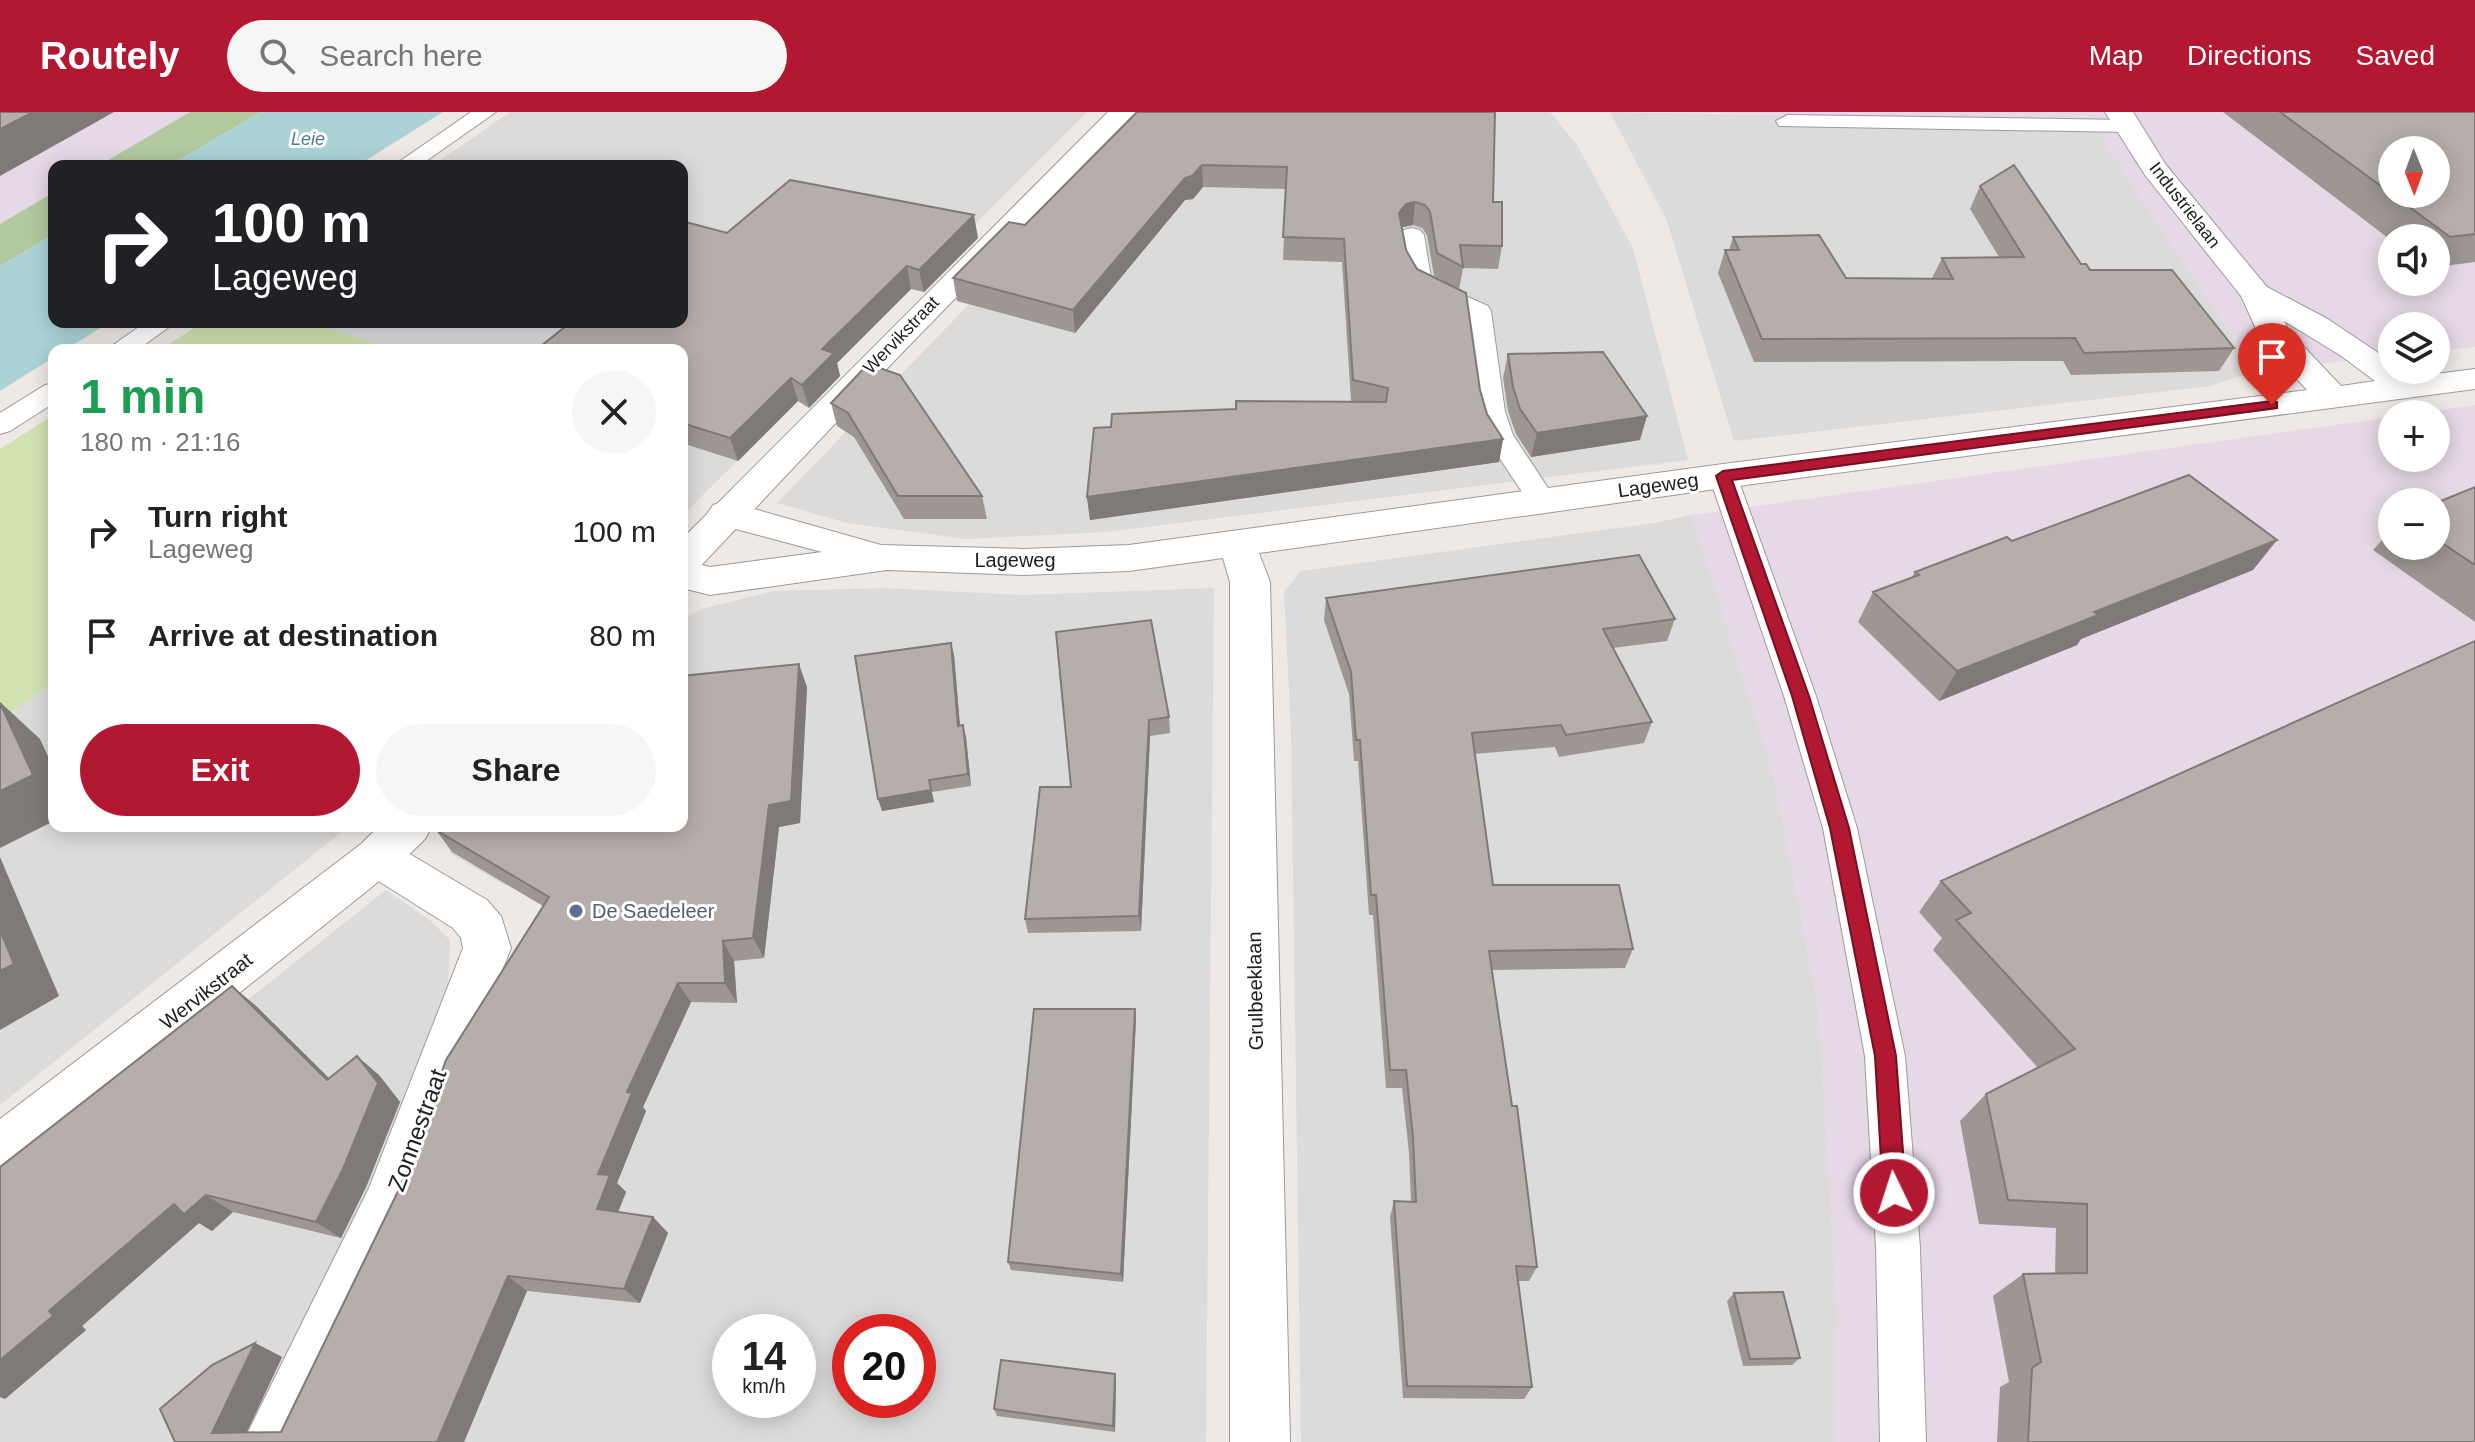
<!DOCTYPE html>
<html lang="en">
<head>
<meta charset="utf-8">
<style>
  :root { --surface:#fff; --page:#f6f6f6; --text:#222; --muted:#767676; --accent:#b31832 }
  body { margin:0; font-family:Arial,sans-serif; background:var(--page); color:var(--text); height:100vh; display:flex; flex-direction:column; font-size:30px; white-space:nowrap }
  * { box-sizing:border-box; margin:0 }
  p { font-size:26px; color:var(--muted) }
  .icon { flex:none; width:44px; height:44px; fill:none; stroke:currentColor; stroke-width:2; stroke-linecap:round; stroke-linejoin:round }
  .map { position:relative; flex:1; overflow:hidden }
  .panel { position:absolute; left:48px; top:232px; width:640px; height:488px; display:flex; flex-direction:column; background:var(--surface); border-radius:16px; box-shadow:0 4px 20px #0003 }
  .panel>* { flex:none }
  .banner { position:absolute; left:48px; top:48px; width:640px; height:168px; border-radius:16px; box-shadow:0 4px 20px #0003; background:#202124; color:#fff; overflow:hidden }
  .needle { width:52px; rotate:179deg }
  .controls { position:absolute; left:2378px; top:24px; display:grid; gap:16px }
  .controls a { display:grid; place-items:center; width:72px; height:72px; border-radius:50%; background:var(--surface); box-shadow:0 4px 20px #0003; font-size:40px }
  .speed { position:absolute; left:712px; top:1202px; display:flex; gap:16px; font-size:40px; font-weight:700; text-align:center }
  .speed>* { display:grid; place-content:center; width:104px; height:104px; border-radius:50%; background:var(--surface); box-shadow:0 4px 20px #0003; line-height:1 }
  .speed small { font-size:20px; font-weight:400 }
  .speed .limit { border:12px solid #d22; background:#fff; color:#111 }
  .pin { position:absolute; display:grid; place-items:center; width:68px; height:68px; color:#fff; margin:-82px -34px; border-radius:50% 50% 50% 0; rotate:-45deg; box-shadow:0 0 8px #0007 }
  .pin .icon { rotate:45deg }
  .me { position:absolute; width:88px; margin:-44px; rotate:356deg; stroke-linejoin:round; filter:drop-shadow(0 0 6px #0008) }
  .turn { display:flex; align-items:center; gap:28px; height:168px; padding:0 32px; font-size:36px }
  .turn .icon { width:104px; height:104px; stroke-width:2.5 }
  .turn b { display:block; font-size:56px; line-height:68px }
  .round { display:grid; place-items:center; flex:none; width:84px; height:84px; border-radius:42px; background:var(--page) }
  .head { display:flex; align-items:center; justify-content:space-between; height:136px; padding:0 32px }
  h1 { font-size:48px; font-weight:700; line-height:60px; color:#1e9e55 }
  .button { display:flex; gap:16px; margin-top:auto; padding:16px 32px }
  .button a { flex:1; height:92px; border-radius:48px; background:var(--accent); color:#fff; font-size:32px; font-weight:700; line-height:92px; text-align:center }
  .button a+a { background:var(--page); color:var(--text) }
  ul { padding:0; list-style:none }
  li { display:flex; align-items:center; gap:24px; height:104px; padding:0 32px }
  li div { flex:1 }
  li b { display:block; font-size:30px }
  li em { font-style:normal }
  header { display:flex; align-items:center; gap:48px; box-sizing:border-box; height:112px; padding:0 40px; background:var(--accent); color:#fff }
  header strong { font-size:38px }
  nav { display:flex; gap:44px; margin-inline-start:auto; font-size:28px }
  .search { width:560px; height:72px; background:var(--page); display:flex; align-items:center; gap:20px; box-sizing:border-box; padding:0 28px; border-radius:44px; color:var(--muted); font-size:30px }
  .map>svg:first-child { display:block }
  .residential { fill:#dcdbdb; fill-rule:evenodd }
  .industrial { fill:#e6d8e6; fill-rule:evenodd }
  .grass { fill:#d1e2b1 }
  .forest { fill:#b2c89f }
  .water { fill:#abd3d6 }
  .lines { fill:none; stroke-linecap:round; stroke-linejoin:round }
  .service-casing { stroke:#9b9b9b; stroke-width:2 }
  .minor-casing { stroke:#9b9b9b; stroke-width:2 }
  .tertiary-casing { stroke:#9b9b9b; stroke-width:2 }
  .service { fill:#fff; fill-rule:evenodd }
  .minor { fill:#fff; fill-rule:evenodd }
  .tertiary { fill:#fff; fill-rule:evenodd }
  .wall { fill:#9d9693; fill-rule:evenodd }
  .shaded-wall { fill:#7f7a78 }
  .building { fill:#b6aeab; stroke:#7f7a78; stroke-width:2 }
  .route { fill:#b31832; stroke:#741020; stroke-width:2 }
  .service-dot { fill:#5c6f8a; stroke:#fff; stroke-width:3 }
  .labels { text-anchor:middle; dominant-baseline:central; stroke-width:6; stroke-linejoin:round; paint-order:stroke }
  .far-water-label { font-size:18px; font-style:italic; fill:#4f7c94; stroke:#fff }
  .far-street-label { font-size:18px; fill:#1e1e1e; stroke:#fff }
  .street-label { font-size:20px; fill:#1e1e1e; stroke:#fff }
  .service-label { font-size:20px; fill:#4e5e75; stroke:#fff; text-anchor:start }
  .near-street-label { font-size:24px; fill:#1e1e1e; stroke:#fff }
</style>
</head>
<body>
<header>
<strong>Routely</strong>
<div class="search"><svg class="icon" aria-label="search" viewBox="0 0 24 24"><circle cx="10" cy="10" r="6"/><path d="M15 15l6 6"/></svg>Search here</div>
<nav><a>Map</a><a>Directions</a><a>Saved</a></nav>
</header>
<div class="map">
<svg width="2475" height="1330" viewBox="0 0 2475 1330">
  <rect width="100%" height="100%" fill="#eee9e5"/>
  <!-- residential -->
  <path class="residential" d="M 510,0 L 1087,0 L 682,404 L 682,238 L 395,238 L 309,210 L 682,210 L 682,54 L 432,54 Z
    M 1155,0 L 1550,0 L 1577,33 L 1633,136 L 1688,348 L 1105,420 L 966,427 L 847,411 L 777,391 Z
    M 1610,0 L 2091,9 L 2255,259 L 2211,274 L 1734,329 L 1667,109 Z
    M 1692,403 L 1775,668 L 1819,898 L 1837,1198 L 1836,1330 L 1301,1330 L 1291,620 L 1284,480 L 1301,459 L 1654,411 Z
    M 884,476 L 1023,483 L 1214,476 L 1206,1330 L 303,1330 L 588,764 L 535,743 L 506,774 L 449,741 L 474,714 L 682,714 L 682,508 L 701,497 L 773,479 ZM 730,1220 L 798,1220 L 798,1288 L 730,1288 ZM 850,1220 L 918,1220 L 918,1288 L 850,1288 Z
    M 54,569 L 54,714 L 349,714 L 0,993 L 0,609 Z
    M 386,778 L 430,808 L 450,828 L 448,876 L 372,1094 L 243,1330 L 0,1330 L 0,1084 Z"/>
  <!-- industrial -->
  <path class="industrial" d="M 0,0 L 190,0 L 98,54 L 54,54 L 54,80 L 0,112 Z
    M 1657,0 L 2475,0 L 2475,235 L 2436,239 L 2436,214 L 2392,214 L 2392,244 L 2255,259 L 2091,9 ZM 2392,38 L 2436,38 L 2436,82 L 2392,82 ZM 2392,126 L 2436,126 L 2436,170 L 2392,170 Z
    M 2475,293 L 2475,1330 L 1836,1330 L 1837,1198 L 1819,898 L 1775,668 L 1692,403 L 2392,305 L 2392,346 L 2436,346 L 2436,302 L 2412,302 ZM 2392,390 L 2436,390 L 2436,434 L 2392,434 Z"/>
  <!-- grass -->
  <path class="grass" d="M 204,210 L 309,210 L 395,238 L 159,238 Z
    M 54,303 L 54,569 L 0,609 L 0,337 Z"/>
  <!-- forest -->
  <path class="forest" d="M 190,0 L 261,0 L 169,54 L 98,54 Z
    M 54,80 L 54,122 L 0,154 L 0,112 Z"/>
  <!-- water -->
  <path class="water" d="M 261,0 L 443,0 L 357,54 L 169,54 Z
    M 54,122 L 54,210 L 110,210 L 65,238 L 54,238 L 54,245 L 0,279 L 0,154 Z"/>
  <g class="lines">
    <defs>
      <path id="service" d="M 471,0 L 496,0 L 419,54 L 393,54 Z
        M 1787,3 L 2128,8 L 2139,14 L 2128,20 L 1779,14 L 1776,9 Z
        M 1412,116 L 1420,118 L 1424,123 L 1431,166 L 1445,175 L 1488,194 L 1491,199 L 1505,300 L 1513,323 L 1556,388 L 1552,395 L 1542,397 L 1532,395 L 1485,324 L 1479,300 L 1467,203 C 1413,175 1408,191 1400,123 L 1404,118 Z
        M 146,210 L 176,210 L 137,238 L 106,238 Z
        M 54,271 L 54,291 L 10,319 L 0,322 L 0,301 L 45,273 Z
        M 1723,355 L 1733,358 L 1737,364 L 1816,584 L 1857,716 L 1905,944 L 1920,1136 L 1926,1330 L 1880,1330 L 1876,1136 L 1865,944 L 1823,716 L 1784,584 L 1709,364 L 1713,358 Z"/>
      <path id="minor" d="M 2105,0 L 2133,0 L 2166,53 L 2267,175 L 2326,206 L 2392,250 L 2392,258 L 2403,258 L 2411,265 L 2475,257 L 2475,277 L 1723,376 L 1259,441 L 1270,470 L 1290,1330 L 1230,1330 L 1230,470 L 1223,446 L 1129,459 L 1023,463 L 887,458 L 710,483 L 682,476 L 682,448 L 710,455 L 822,440 L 713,411 L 707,402 L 713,393 L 726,389 L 881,433 L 1023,437 L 1129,433 L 1723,352 L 2307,278 L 2262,230 L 2241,184 L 2145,63 ZM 2284,209 L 2340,243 L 2375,269 L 2341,274 L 2289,219 Z
        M 377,726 L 393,732 L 487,788 L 501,804 L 511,836 L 480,914 L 419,1088 L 305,1330 L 243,1330 L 369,1076 L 463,836 L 461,826 L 453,816 L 361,758 L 354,745 L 361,732 Z"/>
      <path id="tertiary" d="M 1108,0 L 1137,0 L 899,244 L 696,459 L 682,463 L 682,427 Z
        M 379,714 L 432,714 L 425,727 L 393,758 L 19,1057 L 0,1065 L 0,1007 L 361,732 Z"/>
    </defs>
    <!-- service casing -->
    <use href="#service" class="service-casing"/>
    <!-- minor casing -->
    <use href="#minor" class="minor-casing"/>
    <!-- tertiary casing -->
    <use href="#tertiary" class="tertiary-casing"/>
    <!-- service -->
    <use href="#service" class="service"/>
    <!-- minor -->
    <use href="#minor" class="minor"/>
    <!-- tertiary -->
    <use href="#tertiary" class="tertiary"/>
  </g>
  <!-- wall -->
  <path class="wall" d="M 1137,0 L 1493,90 L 1502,134 L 1498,157 L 1463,156 L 1459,178 L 1480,278 L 1487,302 L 1503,327 L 1499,350 L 1090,408 L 1087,385 L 1111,315 L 1236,297 L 1351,289 L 1342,150 L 1283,148 L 1286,77 L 1203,75 L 1193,87 L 1185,88 L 1075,221 L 957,189 L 953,166 L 1025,113 ZM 1413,113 L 1422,116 L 1427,123 L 1434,164 L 1457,177 L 1417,157 L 1406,138 L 1402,117 L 1403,115 Z
    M 2223,0 L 2475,0 L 2475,150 L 2436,155 L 2436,126 L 2392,126 L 2392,129 Z
    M 1980,74 L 2090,158 L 2234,236 L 2219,259 L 2071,263 L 2063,249 L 1754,250 L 1718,161 L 1725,138 L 1729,138 L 1733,125 L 1846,166 L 1932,166 L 1942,146 L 1999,145 L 1970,97 Z
    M 978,126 L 924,180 L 911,177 L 837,251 L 840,264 L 809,296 L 798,289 L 738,349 L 682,331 L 682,238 Z
    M 1508,242 L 1640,328 L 1531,345 L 1516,322 L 1508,299 L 1503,266 Z
    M 831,291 L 982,384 L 987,407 L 904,407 L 854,325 L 837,314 Z
    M 2475,375 L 2475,510 L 2373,438 L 2392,417 L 2392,434 L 2436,434 L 2436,391 Z
    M 2012,429 L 2253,458 L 2081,527 L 2077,533 L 1939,589 L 1858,510 L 1873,480 L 1912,465 L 1915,460 Z
    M 1326,486 L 1675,507 L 1667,529 L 1613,536 L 1652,610 L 1644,631 L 1559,645 L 1555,635 L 1474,642 L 1493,773 L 1633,837 L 1625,856 L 1492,858 L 1537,1155 L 1529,1169 L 1518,1169 L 1532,1275 L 1524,1287 L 1403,1286 L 1390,1105 L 1394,1089 L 1411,1090 L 1409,1041 L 1402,976 L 1386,976 L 1373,803 L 1369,803 L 1358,649 L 1354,649 L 1349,582 L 1324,508 Z
    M 1056,520 L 1169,605 L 1170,621 L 1150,624 L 1141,819 L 1028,821 L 1025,807 L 1071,675 Z
    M 954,543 L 960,614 L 966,625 L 971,674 L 932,680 L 934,690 L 882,699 Z
    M 807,575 L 800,711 L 779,715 L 764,846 L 734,849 L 737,891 L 691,890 L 643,995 L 646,999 L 617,1071 L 626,1080 L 618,1100 L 653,1105 L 668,1121 L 640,1191 L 527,1179 L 464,1330 L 175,1330 L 255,1231 L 282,1245 L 247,1320 L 281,1320 L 543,794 L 452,740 L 436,718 Z
    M 1941,769 L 2475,1330 L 1997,1330 L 2000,1275 L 2009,1270 L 1993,1184 L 2023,1162 L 2055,1161 L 2056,1116 L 1979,1112 L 1960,1009 L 1986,982 L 2038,956 L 1933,838 L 1942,826 L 1919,800 Z
    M 232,874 L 256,894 L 329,966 L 379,963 L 400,990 L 366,1075 L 341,1126 L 233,1100 L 212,1119 L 199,1111 L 82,1214 L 86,1218 L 5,1287 Z
    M 1135,897 L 1136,907 L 1123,1170 L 1011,1158 L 1008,1150 Z
    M 1734,1181 L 1800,1246 L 1792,1253 L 1743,1254 L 1727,1189 Z
    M 1116,1269 L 1115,1320 L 997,1304 L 994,1297 Z"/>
  <!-- shaded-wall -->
  <path class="shaded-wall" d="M 33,0 L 114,0 L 0,64 L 0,17 Z
    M 1202,53 L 1203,75 L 1193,87 L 1185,88 L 1075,221 L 1073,198 L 1185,66 Z
    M 1415,90 L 1413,113 L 1403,115 L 1397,123 L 1399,101 L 1406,92 Z
    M 974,103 L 978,126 L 924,180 L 919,158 Z
    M 907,154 L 911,177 L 837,251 L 840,264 L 809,296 L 802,273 L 822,237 Z
    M 791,266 L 798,289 L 738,349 L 730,326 Z
    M 1647,304 L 1640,328 L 1531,345 L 1537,321 Z
    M 1503,327 L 1499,350 L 1090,408 L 1087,385 Z
    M 2277,428 L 2253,458 L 2081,527 L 2077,533 L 1939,589 L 1957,559 L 2094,500 Z
    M 951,531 L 954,543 L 961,626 L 958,614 Z
    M 799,552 L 807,575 L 800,711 L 779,715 L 764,846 L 753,826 L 769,693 Z
    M 0,590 L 40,627 L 54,657 L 54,709 L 0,736 Z
    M 1149,608 L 1150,624 L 1141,819 L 1139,804 Z
    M 963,613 L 966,625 L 971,674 L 968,662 Z
    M 929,668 L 934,690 L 882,699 L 878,687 Z
    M 0,745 L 59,884 L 0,918 Z
    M 723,829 L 734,849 L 737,891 L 725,871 Z
    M 678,871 L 691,890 L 643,995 L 646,999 L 617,1071 L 626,1080 L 613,1113 L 597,1097 L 598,1062 L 627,980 Z
    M 232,874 L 256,894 L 350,987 L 327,968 Z
    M 1135,897 L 1136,907 L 1123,1170 L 1121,1162 Z
    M 357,944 L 379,963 L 400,990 L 366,1075 L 341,1126 L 316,1110 Z
    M 206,1083 L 233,1100 L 212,1119 L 199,1111 L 82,1214 L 86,1218 L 5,1287 L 0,1285 L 0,1248 L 49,1199 L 174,1092 Z
    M 653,1105 L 668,1121 L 640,1191 L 624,1177 Z
    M 508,1164 L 527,1179 L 464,1330 L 437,1330 Z
    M 255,1231 L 282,1245 L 242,1330 L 212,1321 Z
    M 1115,1262 L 1116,1269 L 1115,1320 L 1113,1314 Z"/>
  <!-- building -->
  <path class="building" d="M 0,0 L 33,0 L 0,17 Z
    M 1137,0 L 1495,0 L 1493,90 L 1502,90 L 1502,134 L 1460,133 L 1463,155 L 1437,141 L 1430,100 L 1425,93 L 1415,90 L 1406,92 L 1399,101 L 1406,138 L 1417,157 L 1466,181 L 1480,278 L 1487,302 L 1503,327 L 1087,385 L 1094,316 L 1111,315 L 1112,302 L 1236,297 L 1236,289 L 1386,290 L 1388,276 L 1353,268 L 1344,127 L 1283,125 L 1287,55 L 1202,53 L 1192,64 L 1185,66 L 1073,198 L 953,166 L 1009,110 L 1025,113 Z
    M 2280,0 L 2475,0 L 2475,122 L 2450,125 L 2392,82 L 2436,82 L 2436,38 L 2392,38 L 2392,82 Z
    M 2014,53 L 2081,152 L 2086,152 L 2090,158 L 2172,158 L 2234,236 L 2084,241 L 2075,226 L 1762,227 L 1725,138 L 1739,138 L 1733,125 L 1819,123 L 1846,166 L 1953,167 L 1942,146 L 2024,145 L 1980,74 Z
    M 790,68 L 974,103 L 919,158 L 907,154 L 822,237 L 834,241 L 802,273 L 791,266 L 730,326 L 682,311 L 682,238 L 536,238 L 571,210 L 682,210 L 682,109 L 727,121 Z
    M 1603,240 L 1647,304 L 1537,321 L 1520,297 L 1513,275 L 1508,242 Z
    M 868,252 L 900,263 L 982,384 L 898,384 L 848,301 L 831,291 Z
    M 2189,363 L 2277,428 L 2094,500 L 2098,503 L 1957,559 L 1873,480 L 1919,463 L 1915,460 L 2007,425 L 2012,429 Z
    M 2475,375 L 2475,453 L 2436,427 L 2436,391 Z
    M 1639,443 L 1675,507 L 1603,517 L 1652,610 L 1566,623 L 1561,613 L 1472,621 L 1493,773 L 1619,773 L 1633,837 L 1489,839 L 1512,994 L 1517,994 L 1537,1155 L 1516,1154 L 1532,1275 L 1407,1274 L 1394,1089 L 1416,1090 L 1413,1025 L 1406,958 L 1390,958 L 1376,783 L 1371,783 L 1360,628 L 1356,628 L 1351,560 L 1326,486 Z
    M 1151,508 L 1169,605 L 1149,608 L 1139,804 L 1025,807 L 1040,675 L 1071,675 L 1056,520 Z
    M 2475,529 L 2475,1330 L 2028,1330 L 2032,1256 L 2041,1250 L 2023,1162 L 2087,1161 L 2087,1092 L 2008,1088 L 1986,982 L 2075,937 L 1956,808 L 1971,801 L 1941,769 Z
    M 951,531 L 958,614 L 963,613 L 968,662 L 929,668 L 931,678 L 878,687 L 855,544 Z
    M 799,552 L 791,689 L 769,693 L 753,826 L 723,829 L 725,871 L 678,871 L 627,980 L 632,981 L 598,1062 L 610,1063 L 597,1097 L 653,1105 L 624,1177 L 508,1164 L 437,1330 L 175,1330 L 160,1297 L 212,1253 L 255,1231 L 212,1321 L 281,1320 L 401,1073 L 446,948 L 549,785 L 436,718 L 440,714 L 682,714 L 682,564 Z
    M 0,591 L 33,663 L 0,679 Z
    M 0,818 L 14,852 L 0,859 Z
    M 232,874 L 327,968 L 357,944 L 378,971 L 343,1057 L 316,1110 L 206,1083 L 184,1102 L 174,1092 L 49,1199 L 53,1204 L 0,1248 L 0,1055 Z
    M 1034,897 L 1135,897 L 1121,1162 L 1008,1150 Z
    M 1783,1180 L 1800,1246 L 1750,1247 L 1734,1181 Z
    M 1001,1248 L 1115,1262 L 1113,1314 L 994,1297 Z"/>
  <!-- route -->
  <path class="route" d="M 2272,289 L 2277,290 L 2277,296 L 1732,368 L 1809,584 L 1849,716 L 1896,944 L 1906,1081 L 1902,1089 L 1894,1092 L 1886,1089 L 1883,1081 L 1875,944 L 1830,716 L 1792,584 L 1716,364 L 1723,359 Z"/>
  <!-- markers -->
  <circle class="service-dot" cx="576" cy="799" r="8"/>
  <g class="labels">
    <!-- far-water labels -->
    <g class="far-water-label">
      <text x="308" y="27">Leie</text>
    </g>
    <!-- far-street labels -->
    <g class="far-street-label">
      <text transform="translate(2185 93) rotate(52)">Industrielaan</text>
      <text transform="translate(901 223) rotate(-46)">Wervikstraat</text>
    </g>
    <!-- street labels -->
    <g class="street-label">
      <text transform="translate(1658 373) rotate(-8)">Lageweg</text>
      <text x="1015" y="448">Lageweg</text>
      <text transform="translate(206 879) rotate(-38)">Wervikstraat</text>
      <text transform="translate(1255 879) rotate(-91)">Grulbeeklaan</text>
    </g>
    <!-- service labels -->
    <g class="service-label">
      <text x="592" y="799">De Saedeleer</text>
    </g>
    <!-- near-street labels -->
    <g class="near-street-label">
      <text transform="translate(417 1018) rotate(-70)">Zonnestraat</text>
    </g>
  </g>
</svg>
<div class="controls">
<a><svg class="needle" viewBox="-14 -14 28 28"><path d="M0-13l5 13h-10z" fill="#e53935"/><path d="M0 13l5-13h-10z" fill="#767676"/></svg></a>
<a><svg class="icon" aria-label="sound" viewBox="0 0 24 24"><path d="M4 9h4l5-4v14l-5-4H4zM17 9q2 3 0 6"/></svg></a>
<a><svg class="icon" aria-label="layers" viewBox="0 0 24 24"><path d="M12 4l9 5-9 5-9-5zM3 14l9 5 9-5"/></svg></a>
<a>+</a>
<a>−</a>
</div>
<div class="speed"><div>14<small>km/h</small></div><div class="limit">20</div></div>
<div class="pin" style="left:2272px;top:293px;background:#d93025"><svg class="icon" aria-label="arrive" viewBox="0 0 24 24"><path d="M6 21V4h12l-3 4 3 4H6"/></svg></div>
<svg class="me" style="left:1894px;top:1081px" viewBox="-20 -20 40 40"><circle r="17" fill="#b31832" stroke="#fff" stroke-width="3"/><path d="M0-11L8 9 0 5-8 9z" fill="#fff"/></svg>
<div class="banner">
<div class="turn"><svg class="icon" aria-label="right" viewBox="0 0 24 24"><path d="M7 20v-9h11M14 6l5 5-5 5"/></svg><div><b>100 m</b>Lageweg</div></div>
</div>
<section class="panel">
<div class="head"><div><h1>1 min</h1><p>180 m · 21:16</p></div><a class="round"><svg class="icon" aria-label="close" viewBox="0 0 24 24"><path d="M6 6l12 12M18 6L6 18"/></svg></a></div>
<ul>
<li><svg class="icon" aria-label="right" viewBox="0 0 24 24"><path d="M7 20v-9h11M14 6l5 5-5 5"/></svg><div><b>Turn right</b><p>Lageweg</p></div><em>100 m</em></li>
<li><svg class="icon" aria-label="arrive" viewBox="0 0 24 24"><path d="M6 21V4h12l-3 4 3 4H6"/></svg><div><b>Arrive at destination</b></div><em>80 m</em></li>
</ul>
<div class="button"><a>Exit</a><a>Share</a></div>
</section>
</div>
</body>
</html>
